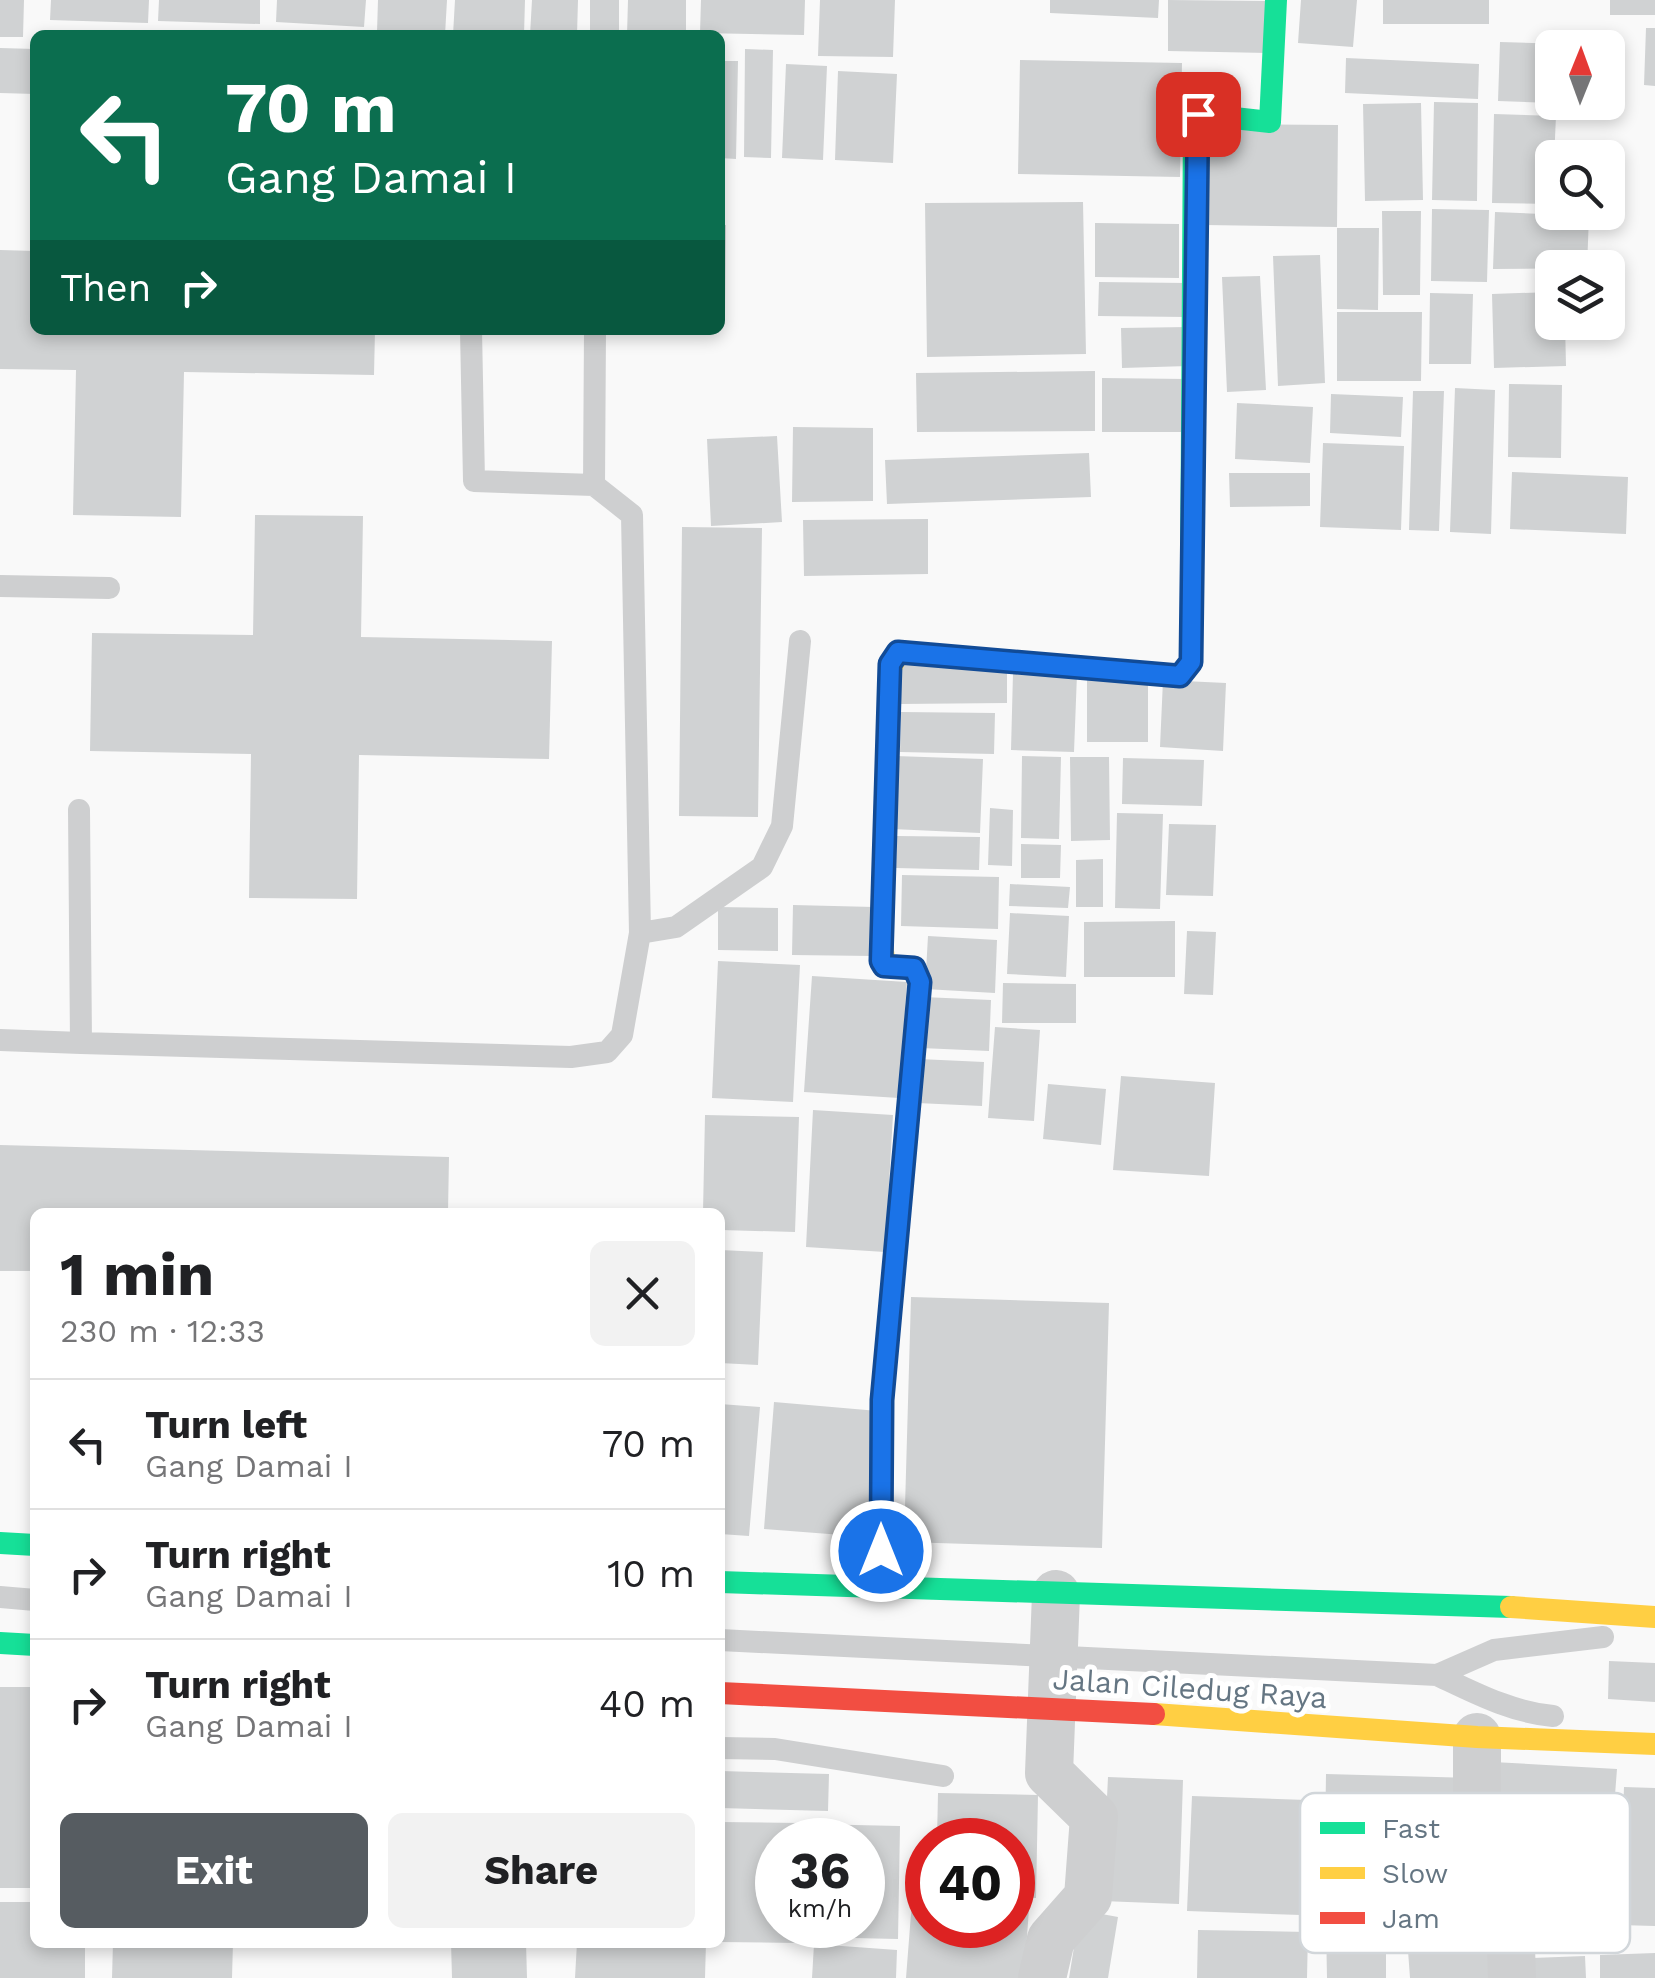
<!DOCTYPE html>
<html lang="en">
<head>
<meta charset="utf-8">
<style>
  :root { --surface:#fff; --page:#f2f2f2; --text:#202124; --muted:#757577; --line:#e0e0e0; --accent:#565c61 }
  body { margin:0; font-family:"Work Sans",sans-serif; background:var(--page); color:var(--text); height:100vh; display:flex; flex-direction:column; font-size:38px; white-space:nowrap }
  * { box-sizing:border-box; margin:0 }
  p { font-size:32px; color:var(--muted) }
  .icon { flex:none; width:55px; height:55px; fill:none; stroke:currentColor; stroke-width:2; stroke-linecap:round; stroke-linejoin:round }
  .map { position:relative; flex:1; overflow:hidden }
  .sheet { position:absolute; left:30px; top:1208px; width:695px; height:740px; display:flex; flex-direction:column; background:var(--surface); border-radius:15px; box-shadow:0 5px 15px #0003 }
  .sheet>* { flex:none }
  .top-card { position:absolute; left:30px; top:30px; width:695px; height:305px; border-radius:15px; box-shadow:0 5px 15px #0003; background:#0b6e4f; color:#fff; overflow:hidden }
  .needle { width:65px; rotate:1deg }
  .buttons { position:absolute; left:1535px; top:30px; display:grid; gap:20px }
  .buttons a { display:grid; place-items:center; width:90px; height:90px; border-radius:15px; background:var(--surface); box-shadow:0 5px 15px #0003; font-size:50px }
  .speed { position:absolute; left:755px; top:1818px; display:flex; gap:20px; font-size:50px; font-weight:700; text-align:center }
  .speed>* { display:grid; place-content:center; width:130px; height:130px; border-radius:50%; background:var(--surface); box-shadow:0 5px 15px #0003; line-height:1 }
  .speed small { font-size:25px; font-weight:400 }
  .speed .limit { border:15px solid #d22; background:#fff; color:#111 }
  .pin { position:absolute; display:grid; place-items:center; width:85px; height:85px; color:#fff; margin:-42px; border-radius:20px; box-shadow:0 5px 15px #0006 }
  .me { position:absolute; width:110px; margin:-55px; rotate:0deg; stroke-linejoin:round; filter:drop-shadow(0 0 8px #0008) }
  .turn { display:flex; align-items:center; gap:35px; height:210px; padding:0 30px; font-size:45px }
  .turn .icon { width:130px; height:130px; stroke-width:2.5 }
  .turn b { display:block; font-size:70px; line-height:85px }
  .then { display:flex; align-items:center; height:95px; padding:0 30px; background:#0003; gap:20px; font-size:38px }
  .round { display:grid; place-items:center; flex:none; width:105px; height:105px; border-radius:15px; background:var(--page) }
  .headline { display:flex; align-items:center; justify-content:space-between; height:170px; padding:0 30px }
  h1 { font-size:60px; font-weight:700; line-height:75px }
  .action { display:flex; gap:20px; margin-top:auto; padding:20px 30px }
  .action a { flex:1; height:115px; border-radius:15px; background:var(--accent); color:#fff; font-size:40px; font-weight:700; line-height:115px; text-align:center }
  .action a+a { background:var(--page); color:var(--text) }
  ul { padding:0; list-style:none }
  li { display:flex; align-items:center; gap:30px; height:130px; padding:0 30px; border-top:2px solid var(--line) }
  li div { flex:1 }
  li b { display:block; font-size:38px }
  li em { font-style:normal }
  .map>svg:first-child { display:block }
  .building { fill:#d0d2d3 }
  .lines { fill:none; stroke-linecap:round; stroke-linejoin:round }
  .lane { stroke:#cecfd0; stroke-width:22 }
  .street { stroke:#cecfd0; stroke-width:48 }
  .fast { stroke:#16e098; stroke-width:22 }
  .slow { stroke:#ffcf43; stroke-width:22 }
  .jam { stroke:#f24e42; stroke-width:22 }
  .route-casing { stroke:#114b97; stroke-width:25 }
  .route { stroke:#1a73e8; stroke-width:18 }
  .labels { text-anchor:middle; dominant-baseline:central; stroke-width:10; stroke-linejoin:round; paint-order:stroke }
  .street-label { font-size:30px; fill:#657683; stroke:#fff }
  .key { fill:#fff; stroke:#d1d6da; stroke-width:2.5 }
  .key-label { font-size:28px; fill:#657683 }
</style>
</head>
<body>
<div class="map">
<svg width="1655" height="1978" viewBox="0 0 1655 1978">
  <rect width="100%" height="100%" fill="#f9f9f9"/>
  <!-- building -->
  <path class="building" d="M 0,0 L 24,0 L 23,37 L 0,37 Z
    M 51,0 L 149,0 L 148,23 L 50,20 Z
    M 159,0 L 260,0 L 260,24 L 158,21 Z
    M 277,0 L 366,0 L 364,27 L 276,22 Z
    M 378,0 L 447,0 L 445,35 L 377,32 Z
    M 455,0 L 525,0 L 524,35 L 453,35 Z
    M 532,0 L 578,0 L 577,35 L 530,35 Z
    M 590,0 L 619,0 L 619,35 L 590,35 Z
    M 628,0 L 686,0 L 686,35 L 627,35 Z
    M 701,0 L 805,0 L 804,35 L 700,33 Z
    M 820,0 L 895,0 L 893,57 L 818,56 Z
    M 1050,0 L 1159,0 L 1158,18 L 1050,13 Z
    M 1168,0 L 1268,1 L 1268,53 L 1168,51 Z
    M 1301,0 L 1357,0 L 1353,47 L 1298,43 Z
    M 1383,0 L 1489,0 L 1489,24 L 1383,24 Z
    M 1610,0 L 1655,0 L 1655,15 L 1610,15 Z
    M 1646,28 L 1655,28 L 1655,86 L 1644,85 Z
    M 1500,42 L 1567,44 L 1552,48 L 1552,103 L 1498,101 Z
    M 0,48 L 35,49 L 35,94 L 0,93 Z
    M 745,49 L 773,50 L 771,158 L 744,157 Z
    M 1346,58 L 1479,64 L 1478,99 L 1345,93 Z
    M 1020,60 L 1182,63 L 1180,177 L 1018,174 Z
    M 720,61 L 738,61 L 736,159 L 720,158 Z
    M 786,64 L 827,66 L 823,160 L 782,158 Z
    M 838,71 L 897,74 L 893,163 L 835,160 Z
    M 1434,102 L 1478,103 L 1477,201 L 1432,200 Z
    M 1421,103 L 1423,200 L 1365,201 L 1363,104 Z
    M 1494,114 L 1556,116 L 1552,204 L 1492,203 Z
    M 1205,124 L 1338,125 L 1337,227 L 1205,225 Z
    M 1083,202 L 1086,354 L 927,357 L 925,203 Z
    M 1432,209 L 1489,210 L 1487,282 L 1431,281 Z
    M 1382,211 L 1421,211 L 1420,295 L 1383,295 Z
    M 1495,212 L 1589,216 L 1587,268 L 1493,269 Z
    M 1095,223 L 1179,224 L 1179,278 L 1095,277 Z
    M 720,225 L 726,225 L 725,315 L 720,315 Z
    M 1337,228 L 1379,228 L 1378,310 L 1337,309 Z
    M 0,250 L 35,251 L 35,330 L 375,330 L 374,375 L 184,372 L 181,517 L 73,515 L 76,370 L 0,369 Z
    M 1320,255 L 1325,383 L 1278,386 L 1273,256 Z
    M 1260,276 L 1266,390 L 1227,392 L 1222,277 Z
    M 1099,282 L 1186,283 L 1186,317 L 1098,316 Z
    M 1552,292 L 1552,322 L 1565,322 L 1566,366 L 1494,368 L 1492,294 Z
    M 1430,293 L 1473,294 L 1471,364 L 1429,364 Z
    M 1337,312 L 1422,312 L 1421,381 L 1337,381 Z
    M 1188,327 L 1188,366 L 1122,368 L 1121,328 Z
    M 1095,371 L 1095,431 L 917,432 L 916,373 Z
    M 1102,378 L 1186,379 L 1186,432 L 1102,432 Z
    M 1509,384 L 1562,385 L 1561,458 L 1508,457 Z
    M 1455,388 L 1495,390 L 1491,534 L 1450,532 Z
    M 1413,391 L 1444,391 L 1439,531 L 1409,530 Z
    M 1331,394 L 1403,397 L 1401,437 L 1330,433 Z
    M 1237,403 L 1313,407 L 1310,463 L 1235,459 Z
    M 793,427 L 873,428 L 873,501 L 792,502 Z
    M 777,436 L 782,522 L 711,526 L 707,439 Z
    M 1323,443 L 1404,446 L 1401,530 L 1320,527 Z
    M 1089,453 L 1091,497 L 887,504 L 885,460 Z
    M 1512,472 L 1628,477 L 1626,534 L 1510,529 Z
    M 1229,473 L 1310,473 L 1310,506 L 1230,507 Z
    M 255,515 L 363,516 L 361,637 L 552,641 L 549,759 L 359,755 L 357,899 L 249,898 L 251,754 L 90,751 L 92,633 L 253,635 Z
    M 928,519 L 928,574 L 804,576 L 803,520 Z
    M 682,527 L 762,528 L 758,817 L 679,816 Z
    M 1007,662 L 1007,703 L 900,704 L 900,664 Z
    M 1013,673 L 1077,674 L 1074,752 L 1011,750 Z
    M 1087,677 L 1148,677 L 1148,742 L 1087,742 Z
    M 1163,680 L 1226,683 L 1223,751 L 1160,747 Z
    M 901,712 L 995,713 L 994,754 L 900,752 Z
    M 895,756 L 983,759 L 980,833 L 892,829 Z
    M 1022,756 L 1061,757 L 1059,839 L 1021,838 Z
    M 1070,757 L 1109,757 L 1110,840 L 1071,841 Z
    M 1123,758 L 1204,760 L 1202,806 L 1122,804 Z
    M 990,808 L 1013,810 L 1012,866 L 988,865 Z
    M 1117,813 L 1163,814 L 1160,909 L 1115,908 Z
    M 1169,824 L 1216,825 L 1213,896 L 1166,895 Z
    M 897,836 L 980,837 L 979,870 L 896,868 Z
    M 1021,844 L 1061,845 L 1060,878 L 1021,878 Z
    M 1103,859 L 1103,907 L 1076,907 L 1076,860 Z
    M 902,875 L 999,877 L 998,929 L 901,926 Z
    M 1010,884 L 1070,887 L 1068,908 L 1009,906 Z
    M 793,905 L 874,907 L 873,956 L 792,955 Z
    M 718,907 L 778,908 L 778,951 L 718,950 Z
    M 1010,913 L 1069,916 L 1066,977 L 1007,974 Z
    M 1175,921 L 1175,977 L 1084,977 L 1084,922 Z
    M 1187,931 L 1216,932 L 1213,995 L 1184,994 Z
    M 928,936 L 997,940 L 995,993 L 925,989 Z
    M 718,961 L 800,965 L 793,1102 L 712,1098 Z
    M 812,976 L 907,982 L 899,1098 L 804,1092 Z
    M 1003,983 L 1076,984 L 1076,1023 L 1002,1023 Z
    M 923,997 L 991,1000 L 989,1051 L 921,1048 Z
    M 995,1027 L 1040,1030 L 1034,1121 L 988,1118 Z
    M 919,1059 L 984,1062 L 982,1106 L 917,1103 Z
    M 1121,1076 L 1215,1083 L 1209,1176 L 1113,1170 Z
    M 1048,1084 L 1106,1089 L 1101,1145 L 1043,1139 Z
    M 813,1110 L 893,1115 L 885,1252 L 806,1247 Z
    M 705,1115 L 799,1117 L 795,1232 L 720,1230 L 720,1212 L 703,1212 Z
    M 0,1145 L 449,1157 L 448,1212 L 35,1212 L 35,1271 L 0,1271 Z
    M 720,1250 L 763,1252 L 758,1365 L 720,1363 Z
    M 911,1297 L 1109,1303 L 1102,1548 L 904,1542 Z
    M 774,1402 L 878,1411 L 868,1537 L 764,1529 Z
    M 720,1404 L 760,1407 L 749,1536 L 720,1534 Z
    M 1609,1661 L 1655,1663 L 1655,1702 L 1608,1699 Z
    M 0,1687 L 35,1687 L 35,1888 L 0,1888 Z
    M 1493,1762 L 1617,1769 L 1613,1821 L 1491,1814 Z
    M 720,1771 L 829,1774 L 828,1811 L 720,1808 Z
    M 1326,1774 L 1473,1778 L 1470,1910 L 1324,1907 Z
    M 1108,1777 L 1183,1780 L 1179,1904 L 1102,1901 Z
    M 1624,1787 L 1655,1788 L 1655,1926 L 1619,1925 Z
    M 938,1793 L 1038,1795 L 1036,1898 L 1012,1897 L 1012,1840 L 937,1840 Z
    M 1192,1796 L 1307,1800 L 1301,1915 L 1187,1911 Z
    M 720,1822 L 800,1823 L 800,1840 L 778,1840 L 778,1925 L 798,1925 L 798,1943 L 720,1942 Z
    M 810,1824 L 900,1826 L 898,1939 L 808,1937 L 809,1925 L 862,1925 L 862,1840 L 810,1840 Z
    M 912,1901 L 928,1902 L 928,1925 L 1012,1925 L 1012,1908 L 1029,1909 L 1024,1978 L 906,1978 Z
    M 0,1902 L 35,1902 L 35,1942 L 85,1942 L 85,1978 L 0,1978 Z
    M 1080,1910 L 1118,1917 L 1108,1978 L 1069,1978 Z
    M 1504,1917 L 1508,1978 L 1410,1978 L 1406,1923 Z
    M 1386,1925 L 1386,1978 L 1327,1978 L 1326,1926 Z
    M 1198,1930 L 1308,1932 L 1307,1978 L 1197,1978 Z
    M 113,1942 L 233,1942 L 232,1978 L 112,1978 Z
    M 451,1942 L 526,1942 L 527,1978 L 452,1978 Z
    M 577,1942 L 706,1942 L 705,1978 L 575,1978 Z
    M 814,1944 L 897,1950 L 896,1978 L 812,1978 Z
    M 1655,1953 L 1655,1978 L 1600,1978 L 1600,1955 Z
    M 1585,1956 L 1586,1978 L 1532,1978 L 1532,1958 Z"/>
  <g class="lines">
    <!-- lane -->
    <path class="lane" d="M 594,485 L 595,330
      M 0,586 L 109,588
      M 640,933 L 676,927 L 762,867 L 782,826 L 800,641
      M 0,1040 L 81,1043 L 79,810
      M 81,1043 L 571,1057 L 607,1052 L 622,1035 L 640,933 L 632,515 L 594,485 L 474,481 L 471,330
      M 0,1597 L 35,1600
      M 720,1640 L 1437,1675 C 1475,1693 1511,1712 1553,1716
      M 1437,1675 L 1494,1650 L 1603,1637
      M 720,1748 L 775,1749 L 943,1776"/>
    <!-- street -->
    <path class="street" d="M 1477,1737 L 1477,1892 L 1510,1916 L 1512,1978
      M 1042,1978 L 1051,1939 L 1088,1897 L 1094,1817 L 1049,1773 L 1056,1594"/>
    <!-- fast -->
    <path class="fast" d="M 1191,581 L 1194,119 L 1198,114 L 1270,122 L 1276,0
      M 0,1543 L 35,1545
      M 720,1582 L 1511,1607
      M 0,1643 L 35,1645"/>
    <!-- slow -->
    <path class="slow" d="M 890,670 L 898,653 L 1180,675 L 1191,662 L 1191,581
      M 881,1589 L 882,1400 L 919,982 L 915,968 L 885,966 L 882,944
      M 1511,1607 L 1655,1617
      M 1154,1714 L 1477,1737 L 1655,1744"/>
    <!-- jam -->
    <path class="jam" d="M 882,944 L 890,670
      M 720,1693 L 1154,1714"/>
  </g>
  <g class="lines">
    <defs>
      <path id="route" d="M 881,1551 L 882,1400 L 920,982 L 914,968 L 884,966 L 881,961 L 890,664 L 898,652 L 1180,676 L 1191,662 L 1198,114"/>
    </defs>
    <!-- route casing -->
    <use href="#route" class="route-casing"/>
    <!-- route -->
    <use href="#route" class="route"/>
  </g>
  <g class="labels">
    <!-- street labels -->
    <g class="street-label">
      <text transform="translate(1190 1688) rotate(4)">Jalan Ciledug Raya</text>
    </g>
  </g>
  <!-- legend -->
  <rect x="1300" y="1793" width="330" height="160" rx="15" class="key"/>
  <rect x="1320" y="1822" width="45" height="12" fill="#16e098"/>
  <rect x="1320" y="1867" width="45" height="12" fill="#ffcf43"/>
  <rect x="1320" y="1912" width="45" height="12" fill="#f24e42"/>
  <g class="key-label">
    <text x="1382" y="1838">Fast</text>
    <text x="1382" y="1883">Slow</text>
    <text x="1382" y="1928">Jam</text>
  </g>
</svg>
<div class="buttons">
<a><svg class="needle" viewBox="-14 -14 28 28"><path d="M0-13l5 13h-10z" fill="#e53935"/><path d="M0 13l5-13h-10z" fill="#757577"/></svg></a>
<a><svg class="icon" aria-label="search" viewBox="0 0 24 24"><circle cx="10" cy="10" r="6"/><path d="M15 15l6 6"/></svg></a>
<a><svg class="icon" aria-label="layers" viewBox="0 0 24 24"><path d="M12 4l9 5-9 5-9-5zM3 14l9 5 9-5"/></svg></a>
</div>
<div class="speed"><div>36<small>km/h</small></div><div class="limit">40</div></div>
<div class="pin" style="left:1198px;top:114px;background:#d93025"><svg class="icon" aria-label="arrive" viewBox="0 0 24 24"><path d="M6 21V4h12l-3 4 3 4H6"/></svg></div>
<svg class="me" style="left:881px;top:1551px" viewBox="-20 -20 40 40"><circle r="17" fill="#1a73e8" stroke="#fff" stroke-width="3"/><path d="M0-11L8 9 0 5-8 9z" fill="#fff"/></svg>
<div class="top-card">
<div class="turn"><svg class="icon" aria-label="left" viewBox="0 0 24 24"><path d="M17 20v-9H6M10 6l-5 5 5 5"/></svg><div><b>70 m</b>Gang Damai I</div></div>
<div class="then">Then<svg class="icon" aria-label="right" viewBox="0 0 24 24"><path d="M7 20v-9h11M14 6l5 5-5 5"/></svg></div>
</div>
<section class="sheet">
<div class="headline"><div><h1>1 min</h1><p>230 m · 12:33</p></div><a class="round"><svg class="icon" aria-label="close" viewBox="0 0 24 24"><path d="M6 6l12 12M18 6L6 18"/></svg></a></div>
<ul>
<li><svg class="icon" aria-label="left" viewBox="0 0 24 24"><path d="M17 20v-9H6M10 6l-5 5 5 5"/></svg><div><b>Turn left</b><p>Gang Damai I</p></div><em>70 m</em></li>
<li><svg class="icon" aria-label="right" viewBox="0 0 24 24"><path d="M7 20v-9h11M14 6l5 5-5 5"/></svg><div><b>Turn right</b><p>Gang Damai I</p></div><em>10 m</em></li>
<li><svg class="icon" aria-label="right" viewBox="0 0 24 24"><path d="M7 20v-9h11M14 6l5 5-5 5"/></svg><div><b>Turn right</b><p>Gang Damai I</p></div><em>40 m</em></li>
</ul>
<div class="action"><a>Exit</a><a>Share</a></div>
</section>
</div>
</body>
</html>
